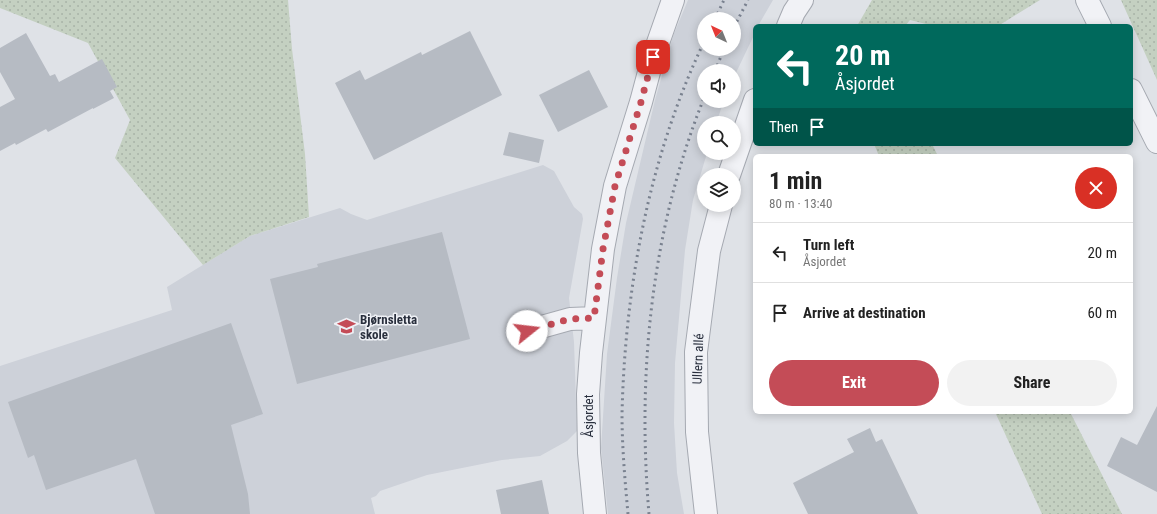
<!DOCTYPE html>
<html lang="en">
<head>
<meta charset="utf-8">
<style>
  :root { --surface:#fff; --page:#f2f2f2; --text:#222; --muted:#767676; --line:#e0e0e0; --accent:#c44c57 }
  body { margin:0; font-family:"Roboto Condensed",sans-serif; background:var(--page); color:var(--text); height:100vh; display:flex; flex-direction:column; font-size:15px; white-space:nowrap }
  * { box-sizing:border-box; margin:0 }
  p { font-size:13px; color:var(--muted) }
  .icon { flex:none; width:22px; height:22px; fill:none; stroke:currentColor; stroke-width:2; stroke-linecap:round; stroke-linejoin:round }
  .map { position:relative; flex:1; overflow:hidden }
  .panel { position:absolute; left:753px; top:154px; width:380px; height:260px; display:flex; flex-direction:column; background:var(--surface); border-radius:6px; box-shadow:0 2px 10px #0003 }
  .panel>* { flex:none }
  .guide { position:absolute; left:753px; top:24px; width:380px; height:122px; border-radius:6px; box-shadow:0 2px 10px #0003; background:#00695c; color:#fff; overflow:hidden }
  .needle { width:26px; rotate:317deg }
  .tools { position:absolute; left:697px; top:12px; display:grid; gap:8px }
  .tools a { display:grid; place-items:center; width:44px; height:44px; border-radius:50%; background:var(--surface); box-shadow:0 2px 10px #0003; font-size:20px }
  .pin { position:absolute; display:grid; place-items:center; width:34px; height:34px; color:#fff; margin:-17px; border-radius:8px; box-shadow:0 2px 6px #0006 }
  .me { position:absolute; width:44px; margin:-22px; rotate:74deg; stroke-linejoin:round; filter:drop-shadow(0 0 3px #0008) }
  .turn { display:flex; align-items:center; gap:14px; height:84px; padding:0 16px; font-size:18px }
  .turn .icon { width:52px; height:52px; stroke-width:2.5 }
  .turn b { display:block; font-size:28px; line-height:34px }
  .then { display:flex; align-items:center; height:38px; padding:0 16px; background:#0003; gap:8px; font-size:15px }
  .round { display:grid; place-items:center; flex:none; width:42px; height:42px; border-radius:21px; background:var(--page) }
  .overview { display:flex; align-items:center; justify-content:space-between; height:68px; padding:0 16px }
  h1 { font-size:24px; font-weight:700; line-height:30px }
  .primary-button { display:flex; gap:8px; margin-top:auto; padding:8px 16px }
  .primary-button a { flex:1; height:46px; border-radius:24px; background:var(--accent); color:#fff; font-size:16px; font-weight:700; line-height:46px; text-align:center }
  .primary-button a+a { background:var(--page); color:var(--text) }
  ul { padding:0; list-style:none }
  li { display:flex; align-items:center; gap:12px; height:60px; padding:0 16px; border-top:1px solid var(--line) }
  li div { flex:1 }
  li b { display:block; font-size:15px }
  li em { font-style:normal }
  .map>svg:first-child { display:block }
  .built { fill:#cdd1d9; fill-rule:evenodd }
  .green { fill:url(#green-dots) }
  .building { fill:#b6bbc3 }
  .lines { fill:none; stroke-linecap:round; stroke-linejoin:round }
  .minor-casing { stroke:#a5a9b1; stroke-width:24 }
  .minor { stroke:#f1f2f6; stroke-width:22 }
  .rail { stroke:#79818f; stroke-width:3; stroke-dasharray:2 4; stroke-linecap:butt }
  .route { stroke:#c44c57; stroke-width:7; stroke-dasharray:0 12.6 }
  .labels { text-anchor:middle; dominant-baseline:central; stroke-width:3; stroke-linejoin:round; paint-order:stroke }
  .poi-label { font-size:13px; font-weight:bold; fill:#292f3d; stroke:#eef0f5; text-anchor:start }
  .street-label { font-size:13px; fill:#292f3d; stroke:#eef0f5 }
</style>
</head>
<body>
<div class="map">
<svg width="1157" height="514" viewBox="0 0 1157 514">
  <defs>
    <pattern id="green-dots" width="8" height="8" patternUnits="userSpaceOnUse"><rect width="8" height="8" fill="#c4d0c1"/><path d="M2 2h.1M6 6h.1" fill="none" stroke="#a8b3a7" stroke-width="1.8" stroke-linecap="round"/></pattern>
  </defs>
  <rect width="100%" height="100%" fill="#dfe2e7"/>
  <!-- built -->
  <path class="built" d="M 688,0 L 773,0 L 758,26 L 755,26 L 755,33 L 734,77 L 734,71 L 704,71 L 704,101 L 724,101 L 716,123 L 704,123 L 704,153 L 707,153 L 693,200 L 685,250 L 675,363 L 674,423 L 677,473 L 684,514 L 608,514 L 601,448 L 607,354 L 617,278 L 626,223 L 655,100 L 673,36 ZM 704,19 L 734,19 L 734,49 L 704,49 Z
    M 543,165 L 554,171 L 574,207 L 582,214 L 583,219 L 569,298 L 574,342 L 577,431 L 567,441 L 540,456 L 502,460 L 427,475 L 380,491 L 376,496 L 371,498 L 375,514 L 0,514 L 0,366 L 172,310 L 167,287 L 250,236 L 340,208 L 351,214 L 367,220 Z"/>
  <!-- green -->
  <path class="green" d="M 0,0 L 288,0 L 292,49 L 305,154 L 309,217 L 250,236 L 203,265 L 115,158 L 130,120 L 88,43 L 0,8 Z
    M 872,0 L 1040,0 L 998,26 L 934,26 L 910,20 L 905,26 L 857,26 Z
    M 1121,0 L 1157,0 L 1157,80 Z
    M 874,144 L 932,144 L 938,156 L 879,156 Z
    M 995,412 L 1070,412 L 1122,514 L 1042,514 Z"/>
  <!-- building -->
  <path class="building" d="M 470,31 L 502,95 L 374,160 L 335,83 L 360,70 L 365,80 L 421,52 L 422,55 Z
    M 26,33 L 50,76 L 55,74 L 59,82 L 102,59 L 117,87 L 110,91 L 114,98 L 93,109 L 93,108 L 48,132 L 46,129 L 16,145 L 15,143 L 0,151 L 0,107 L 15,99 L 0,72 L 0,48 Z
    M 589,70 L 608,107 L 558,132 L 539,95 Z
    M 509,132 L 544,140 L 539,163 L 503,155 Z
    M 442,232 L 470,339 L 297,384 L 270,279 L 318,267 L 317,264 Z
    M 231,323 L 263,414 L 231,425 L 248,494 L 250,514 L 155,514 L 136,459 L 46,490 L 34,455 L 28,458 L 8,402 Z
    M 1157,406 L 1157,492 L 1107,466 L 1121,437 L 1137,445 Z
    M 870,428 L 876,442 L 882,439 L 918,514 L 808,514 L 793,483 L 854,452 L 847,439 Z
    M 542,480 L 549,514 L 501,514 L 496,490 Z"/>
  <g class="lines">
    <defs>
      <path id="minor" d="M 1087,0 L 1100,26
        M 788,26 L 794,12 L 802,0
        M 1131,90 L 1157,142
        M 729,175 L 755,100
        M 527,331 L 570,319 L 595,318
        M 595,514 L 589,453 L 588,394 L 591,353 L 603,249 L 615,186 L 641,102 L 653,57 L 673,0
        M 706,514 L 697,432 L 696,352 L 709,251 L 721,205"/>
    </defs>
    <!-- minor casing -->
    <use href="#minor" class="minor-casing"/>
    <!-- minor -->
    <use href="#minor" class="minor"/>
    <!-- rail -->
    <path class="rail" d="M 715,19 L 724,0
      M 734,27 L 748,0
      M 715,71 L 724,49
      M 628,514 C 625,481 622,447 622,414 C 625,287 649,157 704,42
      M 649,514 C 637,373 651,230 704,98"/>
  </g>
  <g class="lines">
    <!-- route -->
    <path class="route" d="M 527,331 L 570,319 L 594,318 L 603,249 L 615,186 L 641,102 L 653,57"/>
  </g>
  <!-- icons -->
  <defs>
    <symbol id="school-bare" viewBox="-9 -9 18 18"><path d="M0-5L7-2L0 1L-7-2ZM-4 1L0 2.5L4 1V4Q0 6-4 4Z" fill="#c44c57" stroke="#eef0f5" stroke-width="2.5" paint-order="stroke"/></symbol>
  </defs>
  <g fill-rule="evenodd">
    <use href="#school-bare" x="334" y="314" width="25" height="25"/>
  </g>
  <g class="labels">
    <!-- poi labels -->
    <g class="poi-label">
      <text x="360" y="319">Bjørnsletta<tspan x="360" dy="15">skole</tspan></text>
    </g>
    <!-- street labels -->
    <g class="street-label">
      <text transform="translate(698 359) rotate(-88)">Ullern allé</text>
      <text transform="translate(588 416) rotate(-90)">Åsjordet</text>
    </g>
  </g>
</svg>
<div class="tools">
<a><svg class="needle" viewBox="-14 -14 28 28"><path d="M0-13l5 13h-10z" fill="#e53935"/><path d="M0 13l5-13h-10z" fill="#767676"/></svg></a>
<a><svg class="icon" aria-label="sound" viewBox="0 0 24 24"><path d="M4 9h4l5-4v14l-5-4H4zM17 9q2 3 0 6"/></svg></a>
<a><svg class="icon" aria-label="search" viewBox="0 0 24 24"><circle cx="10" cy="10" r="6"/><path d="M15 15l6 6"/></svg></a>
<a><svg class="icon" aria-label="layers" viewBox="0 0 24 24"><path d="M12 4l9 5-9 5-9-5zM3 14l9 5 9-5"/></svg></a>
</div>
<div class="pin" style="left:653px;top:57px;background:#d93025"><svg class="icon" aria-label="arrive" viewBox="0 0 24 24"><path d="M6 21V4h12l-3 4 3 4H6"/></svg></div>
<svg class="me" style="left:527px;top:331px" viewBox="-20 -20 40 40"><circle r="19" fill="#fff"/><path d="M0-13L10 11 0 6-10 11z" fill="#c44c57"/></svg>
<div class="guide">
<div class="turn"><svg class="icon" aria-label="left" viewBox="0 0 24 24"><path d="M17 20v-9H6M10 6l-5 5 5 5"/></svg><div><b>20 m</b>Åsjordet</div></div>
<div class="then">Then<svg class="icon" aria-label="arrive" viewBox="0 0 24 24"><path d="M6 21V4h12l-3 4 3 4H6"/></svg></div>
</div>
<section class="panel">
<div class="overview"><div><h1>1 min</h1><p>80 m · 13:40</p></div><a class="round" style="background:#d93025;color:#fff"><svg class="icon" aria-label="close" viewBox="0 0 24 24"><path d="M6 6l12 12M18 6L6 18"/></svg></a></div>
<ul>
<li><svg class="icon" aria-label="left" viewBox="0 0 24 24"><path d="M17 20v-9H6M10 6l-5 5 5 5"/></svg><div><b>Turn left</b><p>Åsjordet</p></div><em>20 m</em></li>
<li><svg class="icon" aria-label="arrive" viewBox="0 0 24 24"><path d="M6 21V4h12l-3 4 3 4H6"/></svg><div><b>Arrive at destination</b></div><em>60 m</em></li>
</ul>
<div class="primary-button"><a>Exit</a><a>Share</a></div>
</section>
</div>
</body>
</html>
